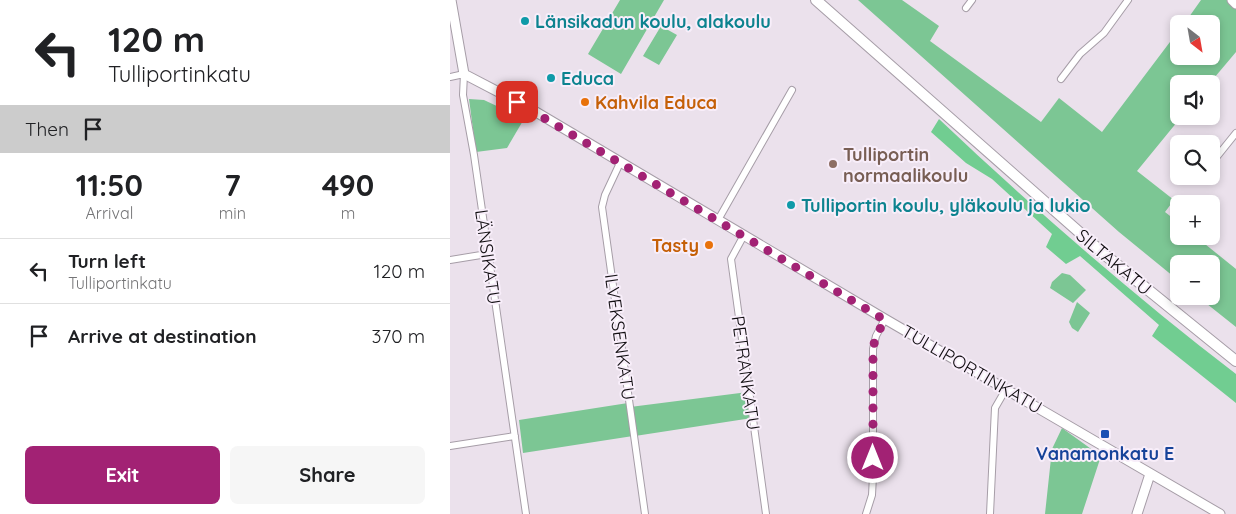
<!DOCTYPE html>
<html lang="en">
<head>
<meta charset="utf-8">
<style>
  :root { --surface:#fff; --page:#f6f6f6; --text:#202124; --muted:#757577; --line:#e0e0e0; --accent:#a22274 }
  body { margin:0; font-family:Quicksand,sans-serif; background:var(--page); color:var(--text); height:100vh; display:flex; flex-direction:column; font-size:19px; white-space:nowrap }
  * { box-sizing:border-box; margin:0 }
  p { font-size:16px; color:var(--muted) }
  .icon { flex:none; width:28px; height:28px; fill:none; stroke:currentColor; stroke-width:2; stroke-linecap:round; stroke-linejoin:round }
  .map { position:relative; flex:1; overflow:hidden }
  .details { display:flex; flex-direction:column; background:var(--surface); width:450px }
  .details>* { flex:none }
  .guide { background:#fff; color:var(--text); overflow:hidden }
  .needle { width:32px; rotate:149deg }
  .buttons { position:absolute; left:720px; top:15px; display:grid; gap:10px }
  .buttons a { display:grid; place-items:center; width:50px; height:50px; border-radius:8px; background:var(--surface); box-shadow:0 2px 8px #0003; font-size:25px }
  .pin { position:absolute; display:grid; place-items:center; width:42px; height:42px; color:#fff; margin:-21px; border-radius:10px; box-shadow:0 2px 8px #0006 }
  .me { position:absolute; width:55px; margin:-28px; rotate:0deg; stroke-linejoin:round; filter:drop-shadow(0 0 4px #0008) }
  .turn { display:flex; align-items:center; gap:18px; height:105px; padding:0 25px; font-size:22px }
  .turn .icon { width:65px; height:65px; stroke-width:2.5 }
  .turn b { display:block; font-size:35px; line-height:42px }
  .then { display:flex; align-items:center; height:48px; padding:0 25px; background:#0003; gap:10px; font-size:19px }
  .eta { display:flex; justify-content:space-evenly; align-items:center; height:85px; text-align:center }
  .eta b { font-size:30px; font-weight:800; line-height:35px }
  .button { display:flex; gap:10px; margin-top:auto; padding:10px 25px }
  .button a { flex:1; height:58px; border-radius:8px; background:var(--accent); color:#fff; font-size:20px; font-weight:800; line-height:58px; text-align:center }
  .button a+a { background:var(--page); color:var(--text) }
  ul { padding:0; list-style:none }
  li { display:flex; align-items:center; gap:15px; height:65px; padding:0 25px; border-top:1px solid var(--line) }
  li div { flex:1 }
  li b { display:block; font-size:19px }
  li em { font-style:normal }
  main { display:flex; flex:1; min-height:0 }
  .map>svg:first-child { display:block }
  .green { fill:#7cc694 }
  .forest { fill:#71cd91 }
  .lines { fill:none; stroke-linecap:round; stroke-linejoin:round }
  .street-casing { stroke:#a69da7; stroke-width:8 }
  .secondary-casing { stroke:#a69da7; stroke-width:11 }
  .primary-casing { stroke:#a69da7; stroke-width:12 }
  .street { stroke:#fff; stroke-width:6 }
  .secondary { stroke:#fff; stroke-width:9 }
  .primary { stroke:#fff; stroke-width:10 }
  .route { stroke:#a22274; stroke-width:9; stroke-dasharray:0 16.2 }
  .culture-dot { fill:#0f9aa8; stroke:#f8eefa; stroke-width:2 }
  .food-dot { fill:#e8710a; stroke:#f8eefa; stroke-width:2 }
  .education-dot { fill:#8d6e63; stroke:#f8eefa; stroke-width:2 }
  .transit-dot { fill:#1a4fb4; stroke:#f8eefa; stroke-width:2 }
  .labels { text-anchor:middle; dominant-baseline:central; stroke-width:4; stroke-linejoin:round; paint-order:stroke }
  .culture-label { font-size:18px; font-weight:bold; fill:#0d838f; stroke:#f8eefa; text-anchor:start }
  .food-label { font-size:18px; font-weight:bold; fill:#c56008; stroke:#f8eefa; text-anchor:start }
  .education-label { font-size:18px; font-weight:bold; fill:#785e54; stroke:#f8eefa; text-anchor:start }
  .street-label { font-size:18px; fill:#120f12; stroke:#f8eefa }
  .transit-label { font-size:18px; font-weight:bold; fill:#164399; stroke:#f8eefa }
</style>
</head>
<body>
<main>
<section class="details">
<div class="guide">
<div class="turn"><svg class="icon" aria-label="left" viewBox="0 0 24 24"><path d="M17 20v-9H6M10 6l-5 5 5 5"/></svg><div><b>120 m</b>Tulliportinkatu</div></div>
<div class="then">Then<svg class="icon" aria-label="arrive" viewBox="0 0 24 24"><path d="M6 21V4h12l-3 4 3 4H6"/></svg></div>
</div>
<div class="eta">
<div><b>11:50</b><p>Arrival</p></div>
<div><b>7</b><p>min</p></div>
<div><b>490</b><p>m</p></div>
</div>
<ul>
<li><svg class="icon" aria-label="left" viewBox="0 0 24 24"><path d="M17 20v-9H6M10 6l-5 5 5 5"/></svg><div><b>Turn left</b><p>Tulliportinkatu</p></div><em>120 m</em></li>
<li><svg class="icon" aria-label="arrive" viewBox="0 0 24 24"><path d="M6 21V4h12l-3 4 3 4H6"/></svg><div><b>Arrive at destination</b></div><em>370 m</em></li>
</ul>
<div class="button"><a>Exit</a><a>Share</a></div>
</section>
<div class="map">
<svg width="786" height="514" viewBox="0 0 786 514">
  <rect width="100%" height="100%" fill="#ebe1ec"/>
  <!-- green -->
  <path class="green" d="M 170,0 L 214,0 L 171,74 L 138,54 Z
    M 408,0 L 452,0 L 489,26 L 480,41 L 591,122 L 609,98 L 652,132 L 729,30 L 729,56 L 761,56 L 761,24 L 734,24 L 751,0 L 786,0 L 786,52 L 759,84 L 729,84 L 729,116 L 732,116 L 687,171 L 724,200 L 715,212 L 729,223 L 729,236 L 745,236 L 786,269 L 786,327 L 747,296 L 761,296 L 761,264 L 729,264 L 729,281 L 669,232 Z
    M 211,26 L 227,35 L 209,65 L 193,56 Z
    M 19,99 L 34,100 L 74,119 L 57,148 L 26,152 Z
    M 612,273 L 620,275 L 636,290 L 623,303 L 600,288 L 602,282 Z
    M 627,302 L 640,313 L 628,332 L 622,328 L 619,322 Z
    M 298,392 L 302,418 L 185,436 L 180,407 Z
    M 178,403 L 183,436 L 73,453 L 69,420 Z
    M 612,428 L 651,456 L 632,514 L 595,514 L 602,449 Z"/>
  <!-- forest -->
  <path class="forest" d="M 489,119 C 583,208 683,295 786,374 L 786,403 L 702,336 L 709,325 L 630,256 L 616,264 L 596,247 L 602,234 L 542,179 L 516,163 L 481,132 Z"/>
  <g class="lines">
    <defs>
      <path id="street" d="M 516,8 L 522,0
        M 0,77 L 14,74 L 13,95 L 24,155 L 76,514
        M 611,79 L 630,54 L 654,33 L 678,0
        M 170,163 L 155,195 L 152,207 L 195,514
        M 761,164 L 786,133
        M 268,220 L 342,90
        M 294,235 L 281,259 L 316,514
        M 0,260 L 37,254
        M 0,446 L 65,436
        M 416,514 L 422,495 L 423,476 L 423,349 L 426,336 L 435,319
        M 540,514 L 545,408 L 556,389"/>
      <path id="secondary" d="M 1,0 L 14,74 L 81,109 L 435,319 L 770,514
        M 782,0 L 786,4
        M 687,514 L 700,474"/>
      <path id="primary" d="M 366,0 L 654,254 L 786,361"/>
    </defs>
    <!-- street casing -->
    <use href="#street" class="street-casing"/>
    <!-- secondary casing -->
    <use href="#secondary" class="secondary-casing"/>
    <!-- primary casing -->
    <use href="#primary" class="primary-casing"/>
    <!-- street -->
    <use href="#street" class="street"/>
    <!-- secondary -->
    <use href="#secondary" class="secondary"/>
    <!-- primary -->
    <use href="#primary" class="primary"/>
  </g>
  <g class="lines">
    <!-- route -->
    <path class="route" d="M 67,102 L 435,320 L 426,336 L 423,348 L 423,458"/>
  </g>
  <!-- markers -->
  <g class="culture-dot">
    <circle cx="75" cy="21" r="5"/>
    <circle cx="101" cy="78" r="5"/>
    <circle cx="341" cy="205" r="5"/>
  </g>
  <g class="food-dot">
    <circle cx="135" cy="102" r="5"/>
    <circle cx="259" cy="245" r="5"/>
  </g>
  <circle class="education-dot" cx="383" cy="164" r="5"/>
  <rect class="transit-dot" x="650" y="429" width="10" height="10" rx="2.5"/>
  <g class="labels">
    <!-- culture labels -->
    <g class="culture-label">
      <text x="85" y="21">Länsikadun koulu, alakoulu</text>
      <text x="111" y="78">Educa</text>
      <text x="351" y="205">Tulliportin koulu, yläkoulu ja lukio</text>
    </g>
    <!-- food labels -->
    <g class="food-label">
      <text x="145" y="102">Kahvila Educa</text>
      <text x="249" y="245" text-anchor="end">Tasty</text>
    </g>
    <!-- education labels -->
    <g class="education-label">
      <text x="393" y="154">Tulliportin<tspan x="393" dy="21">normaalikoulu</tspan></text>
    </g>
    <!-- street labels -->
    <g class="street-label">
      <text transform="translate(38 257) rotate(82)">LÄNSIKATU</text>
      <text transform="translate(664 262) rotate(40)">SILTAKATU</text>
      <text transform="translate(170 337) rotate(82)">ILVEKSENKATU</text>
      <text transform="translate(522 369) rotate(30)">TULLIPORTINKATU</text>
      <text transform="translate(296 373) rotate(82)">PETRANKATU</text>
    </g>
    <!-- transit labels -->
    <g class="transit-label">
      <text x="655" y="453">Vanamonkatu E</text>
    </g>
  </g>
</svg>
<div class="buttons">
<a><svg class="needle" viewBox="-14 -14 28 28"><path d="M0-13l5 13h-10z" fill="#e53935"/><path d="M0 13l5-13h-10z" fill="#757577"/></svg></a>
<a><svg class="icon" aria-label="sound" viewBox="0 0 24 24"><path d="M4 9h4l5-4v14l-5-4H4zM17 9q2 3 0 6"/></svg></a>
<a><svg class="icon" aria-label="search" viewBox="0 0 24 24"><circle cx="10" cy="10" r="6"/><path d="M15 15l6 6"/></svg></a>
<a>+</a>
<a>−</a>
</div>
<div class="pin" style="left:67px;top:102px;background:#d93025"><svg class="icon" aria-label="arrive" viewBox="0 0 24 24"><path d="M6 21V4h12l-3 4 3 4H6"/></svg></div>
<svg class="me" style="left:423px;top:458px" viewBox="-20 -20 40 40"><circle r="17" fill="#a22274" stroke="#fff" stroke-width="3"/><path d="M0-11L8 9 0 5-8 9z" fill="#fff"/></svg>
</div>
</main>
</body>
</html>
